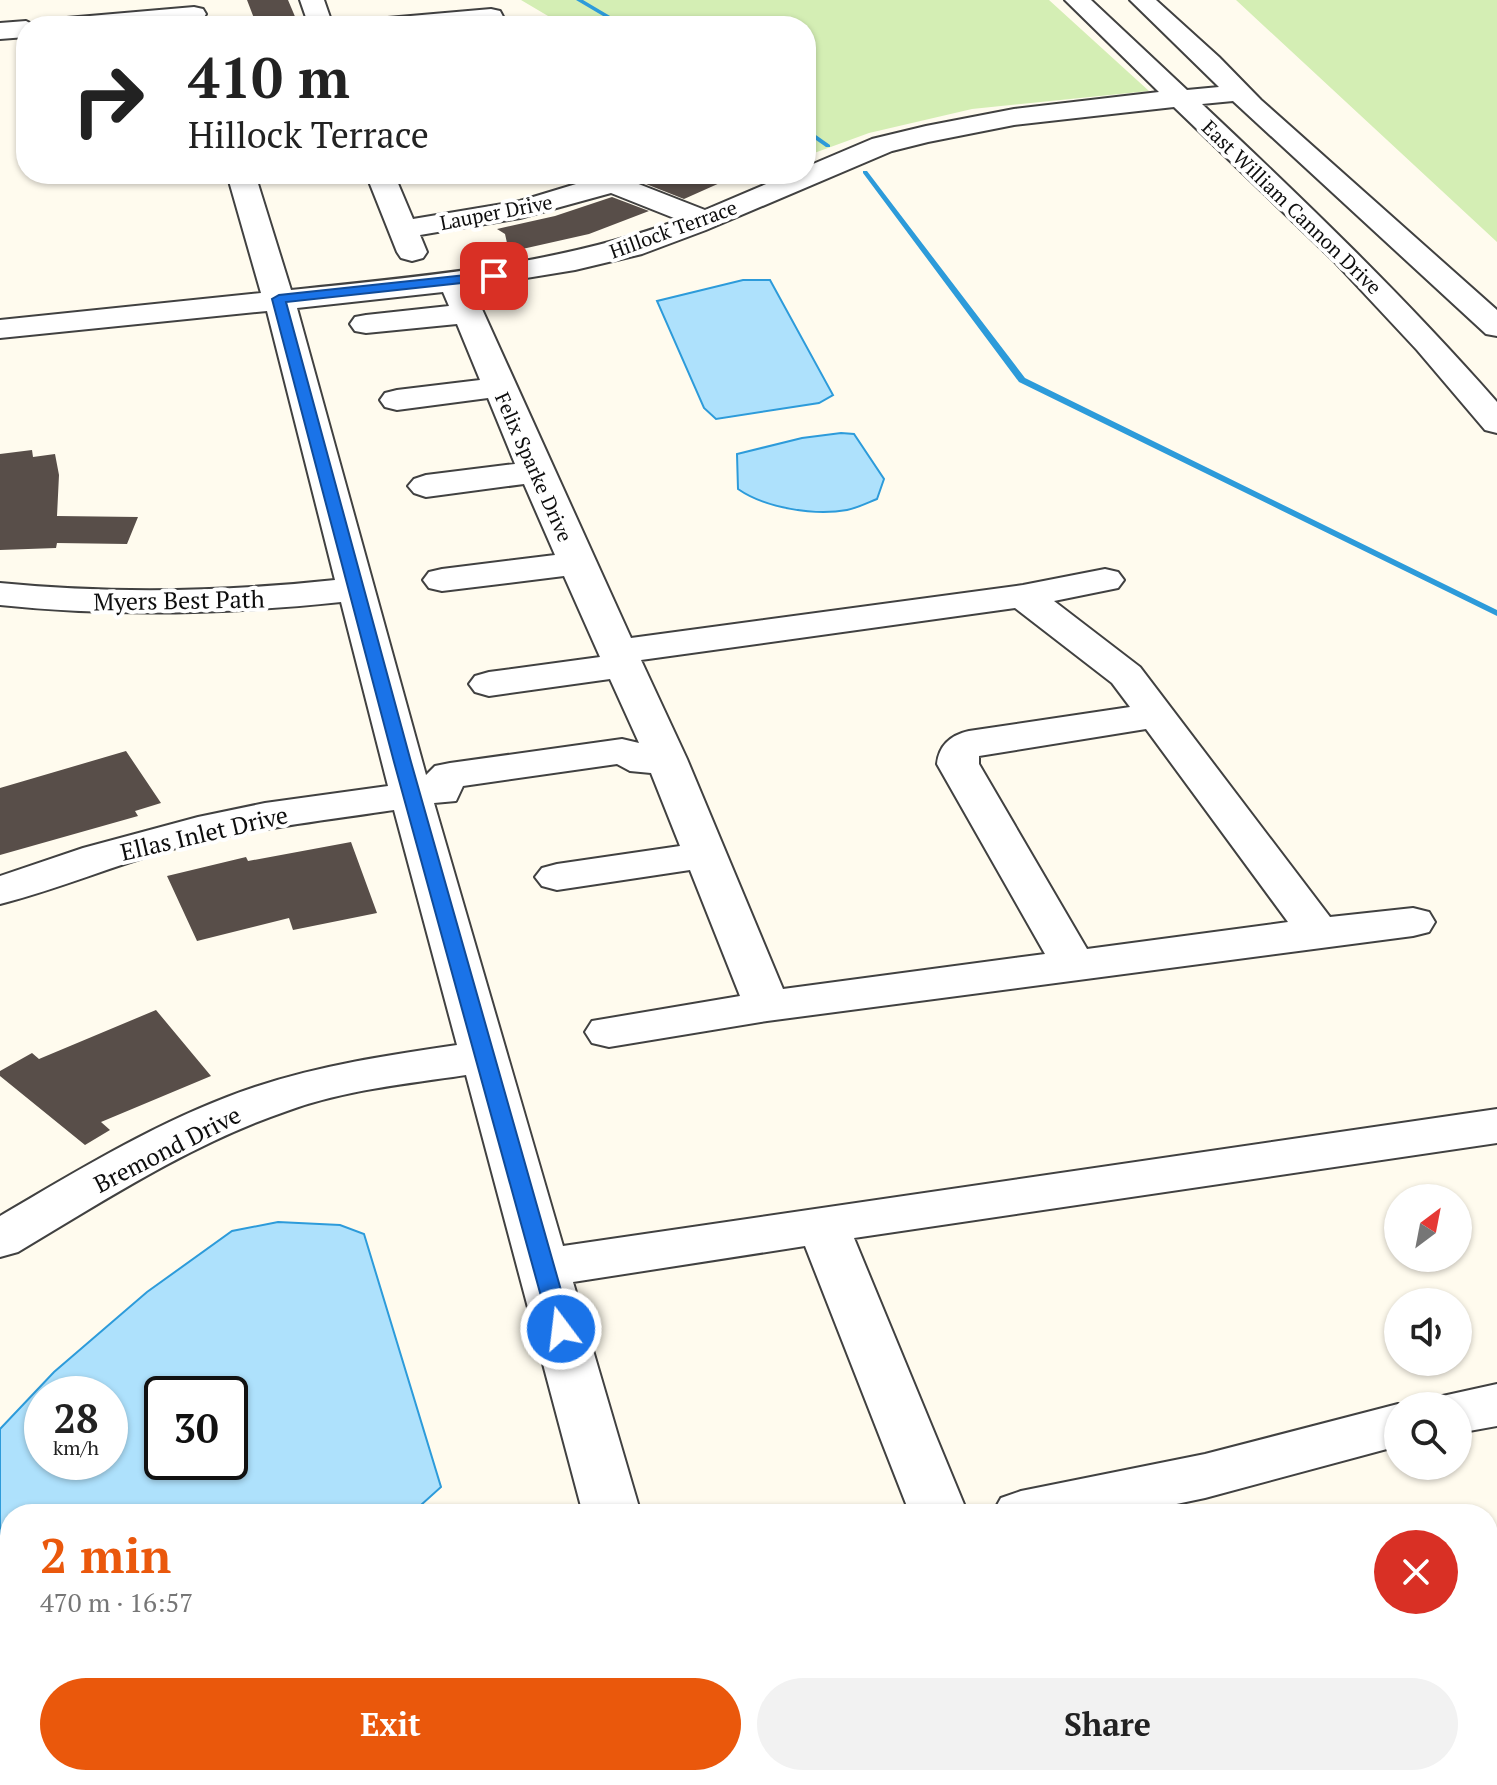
<!DOCTYPE html>
<html lang="en">
<head>
<meta charset="utf-8">
<style>
  :root { --surface:#fff; --page:#f2f2f2; --text:#222; --muted:#767676; --accent:#ea580c }
  body { margin:0; font-family:"PT Serif",serif; background:var(--page); color:var(--text); height:100vh; display:flex; flex-direction:column; font-size:30px; white-space:nowrap }
  * { box-sizing:border-box; margin:0 }
  p { font-size:26px; color:var(--muted) }
  .icon { flex:none; width:44px; height:44px; fill:none; stroke:currentColor; stroke-width:2; stroke-linecap:round; stroke-linejoin:round }
  .map { position:relative; flex:1; overflow:hidden }
  .details { position:absolute; left:0px; top:1504px; width:1498px; height:282px; display:flex; flex-direction:column; background:var(--surface); border-radius:32px 32px 0 0; box-shadow:0 2px 6px #0004 }
  .details>* { flex:none }
  .hud { position:absolute; left:16px; top:16px; width:800px; height:168px; border-radius:32px; box-shadow:0 2px 6px #0004; background:#fff; color:var(--text); overflow:hidden }
  .needle { width:52px; rotate:32deg }
  .controls { position:absolute; left:1384px; top:1184px; display:grid; gap:16px }
  .controls a { display:grid; place-items:center; width:88px; height:88px; border-radius:50%; background:var(--surface); box-shadow:0 2px 6px #0004; font-size:40px }
  .speed { position:absolute; left:24px; top:1376px; display:flex; gap:16px; font-size:40px; font-weight:700; text-align:center }
  .speed>* { display:grid; place-content:center; width:104px; height:104px; border-radius:50%; background:var(--surface); box-shadow:0 2px 6px #0004; line-height:1 }
  .speed small { font-size:20px; font-weight:400 }
  .speed .limit { border:4px solid #111; border-radius:12px; background:#fff; color:#111 }
  .pin { position:absolute; display:grid; place-items:center; width:68px; height:68px; color:#fff; margin:-34px; border-radius:16px; box-shadow:0 4px 12px #0006 }
  .me { position:absolute; width:88px; margin:-44px; rotate:345deg; stroke-linejoin:round; filter:drop-shadow(0 0 6px #0008) }
  .turn { display:flex; align-items:center; gap:28px; height:168px; padding:0 40px; font-size:36px }
  .turn .icon { width:104px; height:104px; stroke-width:2.5 }
  .turn b { display:block; font-size:56px; line-height:68px }
  .round { display:grid; place-items:center; flex:none; width:84px; height:84px; border-radius:42px; background:var(--page) }
  .head { display:flex; align-items:center; justify-content:space-between; height:136px; padding:0 40px }
  h1 { font-size:48px; font-weight:800; line-height:60px; color:var(--accent) }
  .primary-button { display:flex; gap:16px; margin-top:auto; padding:16px 40px }
  .primary-button a { flex:1; height:92px; border-radius:48px; background:var(--accent); color:#fff; font-size:32px; font-weight:800; line-height:92px; text-align:center }
  .primary-button a+a { background:var(--page); color:var(--text) }
  .map>svg:first-child { display:block }
  .green { fill:#d4eeb4 }
  .water { fill:#aee1fc; stroke:#2d9bda; stroke-width:2; fill-rule:evenodd }
  .lines { fill:none; stroke-linecap:round; stroke-linejoin:round }
  .stream { fill:#2d9bda; fill-rule:evenodd }
  .building { fill:#584e49 }
  .minor-casing { stroke:#414141; stroke-width:4 }
  .minor { fill:#fff; fill-rule:evenodd }
  .route { fill:#1a73e8; stroke:#114b97; stroke-width:2 }
  .labels { text-anchor:middle; dominant-baseline:central; stroke-width:8; stroke-linejoin:round; paint-order:stroke }
  .far-street-label { font-size:20px; fill:#0e0e0e; stroke:#fff }
  .street-label { font-size:24px; fill:#0e0e0e; stroke:#fff }
</style>
</head>
<body>
<div class="map">
<svg width="1497" height="1785" viewBox="0 0 1497 1785">
  <rect width="100%" height="100%" fill="#fffbee"/>
  <!-- green -->
  <path class="green" d="M 521,0 L 1049,0 L 1149,91 L 972,109 L 869,133 L 806,156 L 806,26 L 565,26 Z
    M 1237,0 L 1497,0 L 1497,242 L 1236,0 Z"/>
  <!-- water -->
  <path class="water" d="M 743,280 L 770,280 L 833,395 L 819,403 L 716,419 L 704,408 L 657,301 Z
    M 841,433 L 854,434 L 884,479 L 877,499 C 867,503 857,508 847,510 C 815,516 765,508 738,489 L 737,454 L 802,438 Z
    M 278,1222 L 340,1225 L 364,1234 L 441,1487 L 411,1514 L 10,1514 L 10,1615 L 0,1610 L 0,1429 L 54,1372 L 147,1292 L 232,1231 ZM 42,1394 L 110,1394 L 110,1462 L 42,1462 ZM 162,1394 L 230,1394 L 230,1462 L 162,1462 Z
    M 302,1776 L 453,1776 L 453,1785 L 316,1785 Z"/>
  <g class="lines">
    <!-- stream -->
    <path class="stream" d="M 576,0 L 583,0 L 627,26 L 620,26 Z
      M 806,128 L 830,145 L 830,147 L 826,147 L 806,133 Z
      M 863,171 L 867,171 L 1025,378 L 1497,610 L 1497,616 L 1019,382 L 863,173 Z"/>
  </g>
  <!-- building -->
  <path class="building" d="M 247,0 L 288,0 L 299,26 L 257,26 Z
    M 676,174 L 740,174 L 684,199 L 646,184 Z
    M 612,197 L 649,211 L 589,234 L 509,252 L 505,234 L 497,229 L 555,216 Z
    M 32,450 L 33,457 L 55,454 L 59,475 L 57,516 L 138,517 L 127,544 L 57,543 L 56,548 L 0,550 L 0,454 Z
    M 126,751 L 161,803 L 135,811 L 138,816 L 0,855 L 0,788 Z
    M 351,842 L 377,913 L 293,930 L 289,918 L 197,941 L 167,876 L 246,857 L 248,861 Z
    M 156,1010 L 211,1076 L 101,1122 L 110,1130 L 85,1145 L 0,1076 L 0,1071 L 32,1053 L 39,1059 Z"/>
  <g class="lines">
    <defs>
      <path id="minor" d="M 300,0 L 324,0 L 333,26 L 309,26 Z
        M 1065,0 L 1091,0 L 1187,90 L 1219,87 L 1130,0 L 1156,0 L 1219,57 L 1261,100 L 1497,310 L 1497,336 L 1486,334 L 1233,101 L 1202,104 C 1304,200 1404,296 1497,402 L 1497,433 L 1485,430 L 1417,350 L 1333,260 L 1174,107 L 1014,125 L 928,142 L 892,151 L 706,230 L 642,254 L 575,270 L 472,287 L 631,638 L 1023,585 L 1105,569 L 1118,572 L 1124,580 L 1118,588 L 1054,601 L 1140,667 L 1330,917 L 1413,908 L 1429,912 L 1435,922 L 1429,932 L 1413,936 L 767,1021 L 609,1047 L 592,1043 L 585,1032 L 592,1021 L 740,996 L 690,870 L 557,890 L 542,886 L 535,877 L 542,868 L 557,864 L 680,846 L 651,773 L 630,771 L 617,764 L 463,786 L 456,801 L 434,803 L 563,1246 L 1497,1109 L 1497,1143 L 854,1238 L 968,1514 L 910,1514 L 805,1246 L 573,1282 L 641,1514 L 583,1514 L 466,1075 C 406,1084 344,1090 287,1111 C 191,1144 105,1200 18,1252 L 0,1257 L 0,1216 C 82,1168 165,1117 255,1087 C 321,1065 389,1055 457,1045 L 394,810 C 321,821 248,829 176,848 C 117,864 59,889 0,904 L 0,876 L 83,848 L 198,817 L 265,803 L 388,786 L 341,602 C 227,614 114,617 0,605 L 0,583 C 112,594 223,592 335,580 L 267,311 L 0,338 L 0,320 L 261,293 L 227,174 L 255,174 L 291,290 C 422,276 555,266 679,220 L 611,193 L 520,218 L 420,235 L 427,252 L 423,258 L 412,261 L 401,258 L 397,252 L 366,174 L 394,174 L 413,219 L 520,201 L 609,174 L 648,174 L 636,183 L 705,210 L 790,174 L 806,174 L 806,167 L 872,139 L 926,126 L 1014,109 L 1159,92 ZM 443,292 L 449,306 L 366,315 L 355,317 L 350,324 L 355,331 L 366,333 L 457,324 L 480,380 L 397,390 L 385,393 L 380,400 L 385,407 L 397,410 L 488,398 L 515,464 L 426,475 L 414,479 L 408,486 L 414,493 L 426,497 L 524,484 L 555,555 L 442,569 L 429,572 L 423,580 L 429,588 L 442,591 L 564,576 L 600,657 L 489,672 L 475,676 L 469,684 L 475,692 L 489,696 L 610,679 L 639,743 L 622,739 L 450,763 L 435,766 L 426,775 L 297,308 ZM 1015,608 L 1112,683 L 1130,707 L 969,731 C 951,735 939,745 937,764 L 1045,954 L 783,989 L 687,759 L 641,660 ZM 1146,729 L 1288,922 L 1087,949 L 979,764 L 979,756 Z
        M 194,7 L 203,9 L 206,14 L 203,19 L 141,26 L 43,26 L 46,21 L 55,19 Z
        M 491,9 L 500,11 L 508,26 L 364,26 L 367,21 L 376,19 Z
        M 26,21 L 36,26 L 26,26 L 26,37 L 0,39 L 0,23 Z
        M 1497,1384 L 1497,1426 L 1458,1433 L 1458,1406 L 1434,1406 L 1438,1397 Z
        M 1398,1404 L 1405,1406 L 1398,1406 L 1398,1446 L 1205,1498 L 1129,1514 L 992,1514 L 1001,1498 L 1021,1491 L 1205,1454 Z
        M 652,1776 L 716,1776 L 718,1785 L 654,1785 Z
        M 1053,1776 L 1122,1776 L 1127,1785 L 1058,1785 Z"/>
    </defs>
    <!-- minor casing -->
    <use href="#minor" class="minor-casing"/>
    <!-- minor -->
    <use href="#minor" class="minor"/>
  </g>
  <!-- route -->
  <path class="route" d="M 494,272 L 498,273 L 498,279 L 286,302 L 411,762 L 572,1329 L 568,1335 L 553,1335 L 550,1329 L 394,762 L 272,299 L 279,295 Z"/>
  <g class="labels">
    <!-- far-street labels -->
    <g class="far-street-label">
      <text transform="translate(1292 207) rotate(44)">East William Cannon Drive</text>
      <text transform="translate(496 212) rotate(-11)">Lauper Drive</text>
      <text transform="translate(673 229) rotate(-20)">Hillock Terrace</text>
      <text transform="translate(534 467) rotate(66)">Felix Sparke Drive</text>
    </g>
    <!-- street labels -->
    <g class="street-label">
      <text transform="translate(179 600) rotate(-1)">Myers Best Path</text>
      <text transform="translate(204 833) rotate(-13)">Ellas Inlet Drive</text>
      <text transform="translate(167 1149) rotate(-27)">Bremond Drive</text>
    </g>
  </g>
</svg>
<div class="controls">
<a><svg class="needle" viewBox="-14 -14 28 28"><path d="M0-13l5 13h-10z" fill="#e53935"/><path d="M0 13l5-13h-10z" fill="#767676"/></svg></a>
<a><svg class="icon" aria-label="sound" viewBox="0 0 24 24"><path d="M4 9h4l5-4v14l-5-4H4zM17 9q2 3 0 6"/></svg></a>
<a><svg class="icon" aria-label="search" viewBox="0 0 24 24"><circle cx="10" cy="10" r="6"/><path d="M15 15l6 6"/></svg></a>
</div>
<div class="speed"><div>28<small>km/h</small></div><div class="limit">30</div></div>
<div class="pin" style="left:494px;top:276px;background:#d93025"><svg class="icon" aria-label="arrive" viewBox="0 0 24 24"><path d="M6 21V4h12l-3 4 3 4H6"/></svg></div>
<svg class="me" style="left:561px;top:1329px" viewBox="-20 -20 40 40"><circle r="17" fill="#1a73e8" stroke="#fff" stroke-width="3"/><path d="M0-11L8 9 0 5-8 9z" fill="#fff"/></svg>
<div class="hud">
<div class="turn"><svg class="icon" aria-label="right" viewBox="0 0 24 24"><path d="M7 20v-9h11M14 6l5 5-5 5"/></svg><div><b>410 m</b>Hillock Terrace</div></div>
</div>
<section class="details">
<div class="head"><div><h1>2 min</h1><p>470 m · 16:57</p></div><a class="round" style="background:#d93025;color:#fff"><svg class="icon" aria-label="close" viewBox="0 0 24 24"><path d="M6 6l12 12M18 6L6 18"/></svg></a></div>
<div class="primary-button"><a>Exit</a><a>Share</a></div>
</section>
</div>
</body>
</html>
